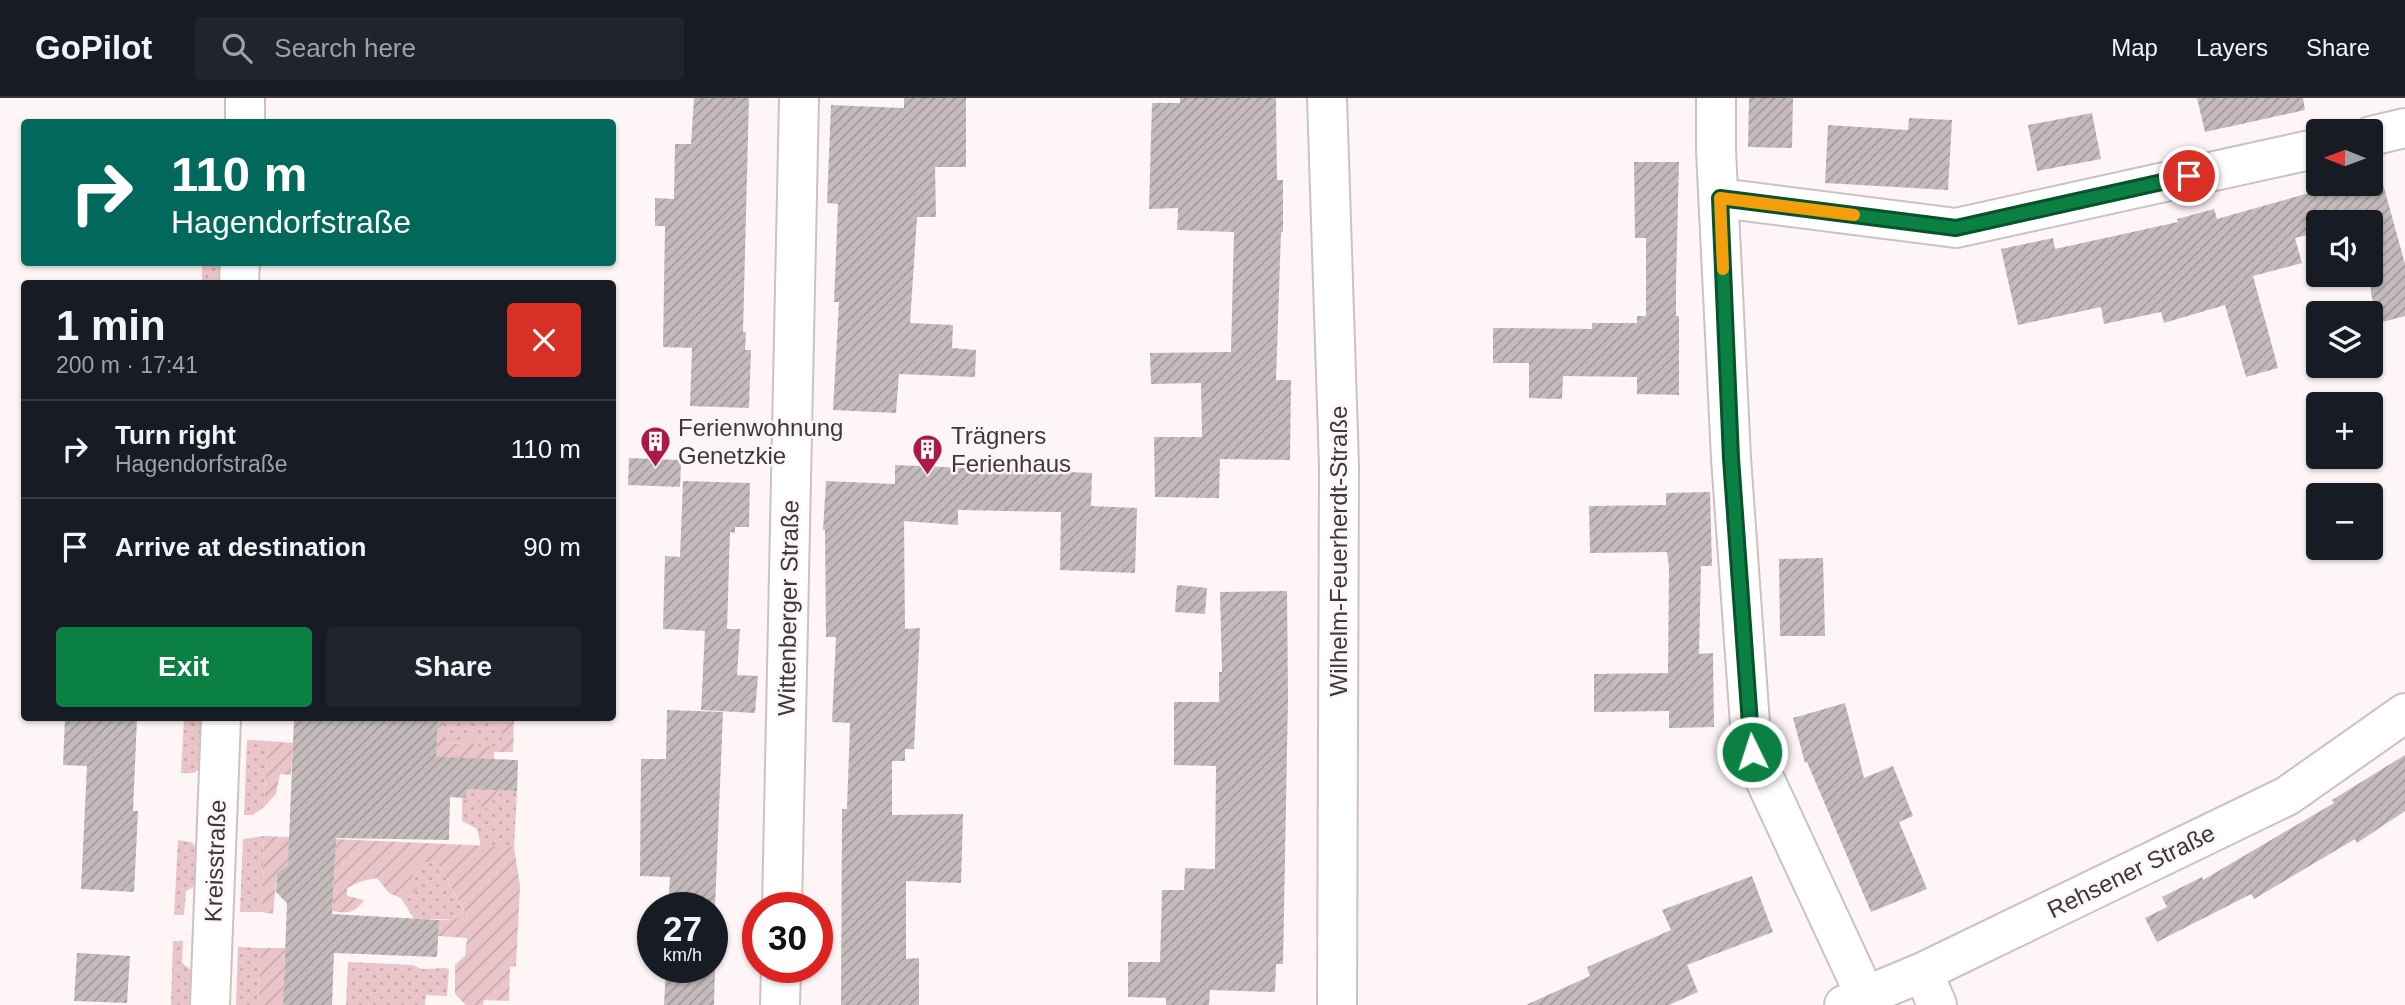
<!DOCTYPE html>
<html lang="en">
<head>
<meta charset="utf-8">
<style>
  :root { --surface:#171b24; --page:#20242c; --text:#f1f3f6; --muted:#9ea1a6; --line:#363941; --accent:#0b8043 }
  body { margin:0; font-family:Helvetica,sans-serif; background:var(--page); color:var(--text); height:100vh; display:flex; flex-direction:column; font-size:26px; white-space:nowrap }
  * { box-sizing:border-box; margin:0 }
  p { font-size:23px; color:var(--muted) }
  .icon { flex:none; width:38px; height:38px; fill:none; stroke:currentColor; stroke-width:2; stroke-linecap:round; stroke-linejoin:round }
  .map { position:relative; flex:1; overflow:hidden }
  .side { position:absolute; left:21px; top:182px; width:595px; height:441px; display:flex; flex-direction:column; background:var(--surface); border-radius:7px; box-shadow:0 2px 5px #0004 }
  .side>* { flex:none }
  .guide { position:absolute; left:21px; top:21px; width:595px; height:147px; border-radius:7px; box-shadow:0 2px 5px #0004; background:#00695c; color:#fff; overflow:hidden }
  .needle { width:46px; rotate:271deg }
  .tools { position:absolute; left:2306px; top:21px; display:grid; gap:14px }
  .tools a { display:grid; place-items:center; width:77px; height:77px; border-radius:7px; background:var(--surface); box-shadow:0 2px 5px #0004; font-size:35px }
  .speed { position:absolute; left:637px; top:794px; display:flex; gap:14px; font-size:35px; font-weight:700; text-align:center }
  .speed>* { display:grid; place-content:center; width:91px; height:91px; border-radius:50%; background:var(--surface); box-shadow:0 2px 5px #0004; line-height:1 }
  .speed small { font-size:18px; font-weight:400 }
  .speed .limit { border:10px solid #d22; background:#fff; color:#111 }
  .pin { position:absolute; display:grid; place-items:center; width:60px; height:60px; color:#fff; margin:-30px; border:4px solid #fff; border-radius:50%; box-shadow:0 2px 7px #0007 }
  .me { position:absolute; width:77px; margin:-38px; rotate:356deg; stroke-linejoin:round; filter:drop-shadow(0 0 5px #0008) }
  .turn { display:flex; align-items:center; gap:24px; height:147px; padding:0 35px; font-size:32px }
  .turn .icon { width:91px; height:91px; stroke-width:2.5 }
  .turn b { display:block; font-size:49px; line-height:60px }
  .round { display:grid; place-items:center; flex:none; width:74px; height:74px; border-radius:7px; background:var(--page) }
  .summary { display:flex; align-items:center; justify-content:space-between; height:119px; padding:0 35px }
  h1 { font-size:42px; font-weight:800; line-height:52px }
  .button { display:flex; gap:14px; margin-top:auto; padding:14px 35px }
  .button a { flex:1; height:80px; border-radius:7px; background:var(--accent); color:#fff; font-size:28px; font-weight:800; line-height:80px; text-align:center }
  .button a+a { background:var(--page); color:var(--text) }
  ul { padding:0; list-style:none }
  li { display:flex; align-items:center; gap:21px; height:98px; padding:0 35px; border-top:2px solid var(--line) }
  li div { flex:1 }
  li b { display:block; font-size:26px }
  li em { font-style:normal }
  header { display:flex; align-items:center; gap:42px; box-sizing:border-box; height:98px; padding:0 35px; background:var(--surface); border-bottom:2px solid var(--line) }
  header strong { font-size:33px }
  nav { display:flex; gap:38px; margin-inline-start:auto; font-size:24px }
  .search { width:490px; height:63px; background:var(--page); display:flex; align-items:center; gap:18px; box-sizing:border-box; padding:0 24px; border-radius:7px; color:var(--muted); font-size:26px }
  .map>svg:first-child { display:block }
  .grass { fill:url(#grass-dots) }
  .garden { fill:url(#garden-furrows) }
  .building { fill:url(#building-hatch) }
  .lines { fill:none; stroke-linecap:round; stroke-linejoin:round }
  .minor-casing { stroke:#ccc1c3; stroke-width:42 }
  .secondary-casing { stroke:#ccc1c3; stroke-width:42 }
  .minor { stroke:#fff; stroke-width:38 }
  .secondary { stroke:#fff; stroke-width:38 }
  .route-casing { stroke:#07532c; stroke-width:18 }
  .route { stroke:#0b8043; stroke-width:12 }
  .slow { stroke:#f59e0b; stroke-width:12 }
  .labels { text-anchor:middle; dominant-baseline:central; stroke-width:5; stroke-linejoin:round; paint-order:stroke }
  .poi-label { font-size:24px; fill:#3d3839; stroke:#fef5f6; text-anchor:start }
  .street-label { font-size:24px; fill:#3d3839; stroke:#fef5f6 }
</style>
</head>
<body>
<header>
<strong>GoPilot</strong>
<div class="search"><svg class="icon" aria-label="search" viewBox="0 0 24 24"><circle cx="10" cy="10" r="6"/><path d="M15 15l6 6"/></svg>Search here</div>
<nav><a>Map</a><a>Layers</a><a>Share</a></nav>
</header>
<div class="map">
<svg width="2405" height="907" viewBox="0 0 2405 907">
  <defs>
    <pattern id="grass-dots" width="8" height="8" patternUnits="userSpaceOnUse" patternTransform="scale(1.75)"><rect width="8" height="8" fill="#e9c4c8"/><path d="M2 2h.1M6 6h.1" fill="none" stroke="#c9a9ad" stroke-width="1.8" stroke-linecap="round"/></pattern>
    <pattern id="garden-furrows" width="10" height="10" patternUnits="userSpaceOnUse" patternTransform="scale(1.75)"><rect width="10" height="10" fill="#e9c4c8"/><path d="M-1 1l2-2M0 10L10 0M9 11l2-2" fill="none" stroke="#c9a9ad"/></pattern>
    <pattern id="building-hatch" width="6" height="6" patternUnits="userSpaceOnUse" patternTransform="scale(1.75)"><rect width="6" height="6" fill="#c5bbbc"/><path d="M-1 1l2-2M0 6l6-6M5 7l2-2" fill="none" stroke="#a1999a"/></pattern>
  </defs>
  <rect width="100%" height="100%" fill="#fef5f6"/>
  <!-- grass -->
  <path class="grass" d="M 202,165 L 217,165 L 223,170 L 222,185 L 202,186 Z
    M 184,620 L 204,620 L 201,670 L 194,675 L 181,675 Z
    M 443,620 L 498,620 L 497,631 L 502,634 L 502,648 L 475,648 L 473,640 L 463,646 L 443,645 Z
    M 247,642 L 268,643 L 264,709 L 253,717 L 244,717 Z
    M 467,677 L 486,678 L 487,711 L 498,692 L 517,693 L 514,749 L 481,748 L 477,731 L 462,723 L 462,699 L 466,699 Z
    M 264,738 L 261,814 L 240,814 L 243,741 Z
    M 178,742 L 191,744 L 199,751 L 197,787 L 186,793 L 184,817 L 174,817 Z
    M 419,764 L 438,765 L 468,821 L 414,821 L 401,800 L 416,792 L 412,774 Z
    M 173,843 L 183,843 L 182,865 L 194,874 L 191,904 L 189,907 L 171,907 Z
    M 238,849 L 261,850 L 258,907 L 236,907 Z
    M 348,864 L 413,867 L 421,871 L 446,870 L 449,872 L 447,898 L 426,897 L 425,907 L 346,907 Z"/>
  <!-- garden -->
  <path class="garden" d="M 438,620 L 443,620 L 444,645 L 462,646 L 466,639 L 473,639 L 475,648 L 502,648 L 502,635 L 497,631 L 498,620 L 514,620 L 513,654 L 494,654 L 493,691 L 498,692 L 488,711 L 479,708 L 480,699 L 486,694 L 486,678 L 447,699 L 370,649 L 436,652 Z
    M 268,643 L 293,645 L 291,677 L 280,676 L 276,696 L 264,709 Z
    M 264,738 L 514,749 L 520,788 L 516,868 L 510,869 L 509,903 L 484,902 L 483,907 L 466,907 L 455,896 L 455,867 L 465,858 L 467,840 L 438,838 L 439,822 L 468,820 L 438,765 L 419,764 L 412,774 L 417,792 L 401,800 L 389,795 L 377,780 L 362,783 L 347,790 L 347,798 L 364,802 C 356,815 346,816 332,813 L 335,762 L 288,760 L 288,767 L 277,775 L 273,816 L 261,814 Z
    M 261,850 L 285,850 L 283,907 L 258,907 Z"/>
  <!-- building -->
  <path class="building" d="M 694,0 L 749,0 L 743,234 L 746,234 L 745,252 L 751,252 L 749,310 L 690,308 L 692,250 L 663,249 L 665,128 L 655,128 L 655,100 L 674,101 L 675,46 L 691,46 Z
    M 904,0 L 966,0 L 966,69 L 935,69 L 936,119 L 917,119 L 910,225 L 953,227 L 952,250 L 976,252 L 975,279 L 899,276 L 896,315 L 833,312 L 839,204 L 834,204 L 838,106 L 827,105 L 831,7 L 904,10 Z
    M 1180,0 L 1276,0 L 1277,82 L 1283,82 L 1283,134 L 1281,134 L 1276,282 L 1291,282 L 1290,362 L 1220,361 L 1219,400 L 1155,399 L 1154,339 L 1202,339 L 1201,285 L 1151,286 L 1150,255 L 1231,254 L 1234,134 L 1177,132 L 1178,110 L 1149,111 L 1152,5 L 1180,5 Z
    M 1749,0 L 1793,0 L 1792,50 L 1748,49 Z
    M 2197,0 L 2303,0 L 2305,12 L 2205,34 Z
    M 2092,15 L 2101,61 L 2037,73 L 2028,27 Z
    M 1909,20 L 1952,22 L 1948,92 L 1825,85 L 1828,27 L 1908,32 Z
    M 1634,64 L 1679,64 L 1676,185 L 1676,218 L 1679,218 L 1679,297 L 1637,296 L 1637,279 L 1563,278 L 1562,301 L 1529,300 L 1529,265 L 1493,265 L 1493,230 L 1592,231 L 1592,225 L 1637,225 L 1637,218 L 1646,218 L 1646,140 L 1635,140 Z
    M 2380,75 L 2405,166 L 2405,218 L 2379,225 L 2371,196 L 2371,124 L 2308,124 L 2311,136 L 2295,140 L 2302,165 L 2253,178 L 2278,270 L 2246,279 L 2225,207 L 2164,225 L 2161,214 L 2104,226 L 2101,209 L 2018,227 L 2001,151 L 2053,140 L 2055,151 L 2178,124 L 2177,121 L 2214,111 L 2217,121 L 2341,86 L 2371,86 L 2371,76 Z
    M 629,360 L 681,362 L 680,389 L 628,387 Z
    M 895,367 L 1092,375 L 1091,408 L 1137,410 L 1135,475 L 1060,472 L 1061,414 L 958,412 L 958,427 L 904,423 L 905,531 L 920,530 L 914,651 L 905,651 L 905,663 L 892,663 L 892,717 L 963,716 L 961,785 L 906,783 L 906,861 L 919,860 L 919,907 L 841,907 L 842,711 L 847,711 L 850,625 L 832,624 L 836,539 L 826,539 L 825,432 L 823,432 L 826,383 L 895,386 Z
    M 683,383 L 750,385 L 749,429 L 735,429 L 735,435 L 730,434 L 727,531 L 740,531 L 737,577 L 758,578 L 755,615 L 701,612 L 705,533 L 663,531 L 665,458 L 680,459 Z
    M 1710,394 L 1712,468 L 1701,468 L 1699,556 L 1713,555 L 1714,629 L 1669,630 L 1669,613 L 1594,614 L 1594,576 L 1668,575 L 1669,469 L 1667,454 L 1590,455 L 1589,408 L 1666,407 L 1666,395 Z
    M 1823,460 L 1825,538 L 1780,538 L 1779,461 Z
    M 1177,487 L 1207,490 L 1205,516 L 1175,514 Z
    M 1287,493 L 1288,599 L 1283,866 L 1276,866 L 1275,894 L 1210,892 L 1209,907 L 1166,907 L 1166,900 L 1128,899 L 1128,864 L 1160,864 L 1162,792 L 1184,792 L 1185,770 L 1215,771 L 1216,668 L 1174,667 L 1174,604 L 1219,604 L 1219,574 L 1222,574 L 1220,494 Z
    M 1845,605 L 1864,680 L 1893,668 L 1913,718 L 1899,724 L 1927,791 L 1871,814 L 1807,664 L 1805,665 L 1793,620 Z
    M 667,612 L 723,614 L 715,810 L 668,810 L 670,779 L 640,778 L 641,661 L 666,661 Z
    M 65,620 L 137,620 L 133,713 L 138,713 L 134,794 L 81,791 L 87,668 L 63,667 Z
    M 294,620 L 438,620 L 436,659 L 518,662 L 517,693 L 467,691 L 466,700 L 450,699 L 449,742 L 336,740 L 332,816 L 439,822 L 437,859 L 334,855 L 332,907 L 283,907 L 287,805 L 276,794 L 277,775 L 288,767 Z
    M 2405,657 L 2405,713 L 2357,745 L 2355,741 L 2254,801 L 2251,796 L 2157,844 L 2145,820 L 2167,809 L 2162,799 L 2202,779 L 2203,782 L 2334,705 L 2332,702 Z
    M 1752,778 L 1773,834 L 1687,867 L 1698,894 L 1669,907 L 1526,907 L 1590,878 L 1587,869 L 1671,832 L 1662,812 Z
    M 77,855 L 130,858 L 127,905 L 74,903 Z
    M 666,870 L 715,870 L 714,907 L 664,907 Z"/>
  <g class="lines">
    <defs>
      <path id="minor" d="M 1327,0 L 1339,368 L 1337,907
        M 1716,0 L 1716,52 L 1731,360 L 1752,654 L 1865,897
        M 2371,38 L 2405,30
        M 1720,100 L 1956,130 L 2319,50
        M 782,810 L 799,0
        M 1923,874 L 1937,907
        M 780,907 L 781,870
        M 1844,907 L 1923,874 L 2287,698 L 2405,615"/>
      <path id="secondary" d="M 245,0 L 245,24
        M 239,186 L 240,164
        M 210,907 L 221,620"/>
    </defs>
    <!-- minor casing -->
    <use href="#minor" class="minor-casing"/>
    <!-- secondary casing -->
    <use href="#secondary" class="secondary-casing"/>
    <!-- minor -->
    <use href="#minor" class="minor"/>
    <!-- secondary -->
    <use href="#secondary" class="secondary"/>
  </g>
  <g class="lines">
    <defs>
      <path id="route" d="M 1752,654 L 1731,360 L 1720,100 L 1956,130 L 2189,78"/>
    </defs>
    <!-- route casing -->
    <use href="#route" class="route-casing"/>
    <!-- route -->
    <use href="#route" class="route"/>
    <!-- slow -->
    <path class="slow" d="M 1723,171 L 1720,100 L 1854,117"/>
  </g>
  <!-- icons -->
  <defs>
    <symbol id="building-pin" viewBox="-11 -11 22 30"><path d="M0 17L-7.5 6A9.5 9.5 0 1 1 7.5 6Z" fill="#ac1949" stroke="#fef5f6"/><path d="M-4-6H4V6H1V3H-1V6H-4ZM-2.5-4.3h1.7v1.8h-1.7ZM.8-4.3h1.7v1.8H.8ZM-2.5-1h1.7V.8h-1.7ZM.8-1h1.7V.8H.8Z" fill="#fff"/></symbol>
  </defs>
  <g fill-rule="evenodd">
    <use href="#building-pin" x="638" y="326" width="35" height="47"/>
    <use href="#building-pin" x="910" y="334" width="35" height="47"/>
  </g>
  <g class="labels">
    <!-- poi labels -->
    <g class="poi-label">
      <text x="678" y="329">Ferienwohnung<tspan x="678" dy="28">Genetzkie</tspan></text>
      <text x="951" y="337">Trägners<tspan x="951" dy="28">Ferienhaus</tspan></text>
    </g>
    <!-- street labels -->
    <g class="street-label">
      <text transform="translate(1338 453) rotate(-90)">Wilhelm-Feuerherdt-Straße</text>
      <text transform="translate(788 510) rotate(-89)">Wittenberger Straße</text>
      <text transform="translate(215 763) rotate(-88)">Kreisstraße</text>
      <text transform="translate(2131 773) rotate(-26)">Rehsener Straße</text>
    </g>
  </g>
</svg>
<div class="tools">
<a><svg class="needle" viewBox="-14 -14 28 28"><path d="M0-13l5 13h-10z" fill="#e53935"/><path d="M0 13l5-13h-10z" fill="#9ea1a6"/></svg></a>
<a><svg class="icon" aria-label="sound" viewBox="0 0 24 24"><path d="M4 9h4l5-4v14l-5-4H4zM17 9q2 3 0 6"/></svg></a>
<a><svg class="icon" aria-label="layers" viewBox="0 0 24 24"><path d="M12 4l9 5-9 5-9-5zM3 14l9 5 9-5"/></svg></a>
<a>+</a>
<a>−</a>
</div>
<div class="speed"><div>27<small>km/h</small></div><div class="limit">30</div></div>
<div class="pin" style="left:2189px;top:78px;background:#d93025"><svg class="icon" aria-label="arrive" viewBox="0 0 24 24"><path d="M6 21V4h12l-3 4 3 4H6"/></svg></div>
<svg class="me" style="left:1752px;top:654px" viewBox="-20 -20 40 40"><circle r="17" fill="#0b8043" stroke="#fff" stroke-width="3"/><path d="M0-11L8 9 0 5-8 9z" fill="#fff"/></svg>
<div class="guide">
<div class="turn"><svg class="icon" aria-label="right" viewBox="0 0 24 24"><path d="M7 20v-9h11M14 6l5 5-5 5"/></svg><div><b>110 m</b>Hagendorfstraße</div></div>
</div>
<section class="side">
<div class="summary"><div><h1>1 min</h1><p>200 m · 17:41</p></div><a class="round" style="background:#d93025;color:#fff"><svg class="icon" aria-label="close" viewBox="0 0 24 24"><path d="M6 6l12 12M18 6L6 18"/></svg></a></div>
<ul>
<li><svg class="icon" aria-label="right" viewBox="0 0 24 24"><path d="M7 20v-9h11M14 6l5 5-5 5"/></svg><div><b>Turn right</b><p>Hagendorfstraße</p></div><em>110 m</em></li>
<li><svg class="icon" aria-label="arrive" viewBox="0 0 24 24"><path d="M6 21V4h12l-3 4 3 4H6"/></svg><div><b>Arrive at destination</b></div><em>90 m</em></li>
</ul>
<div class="button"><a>Exit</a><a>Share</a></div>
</section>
</div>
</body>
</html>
